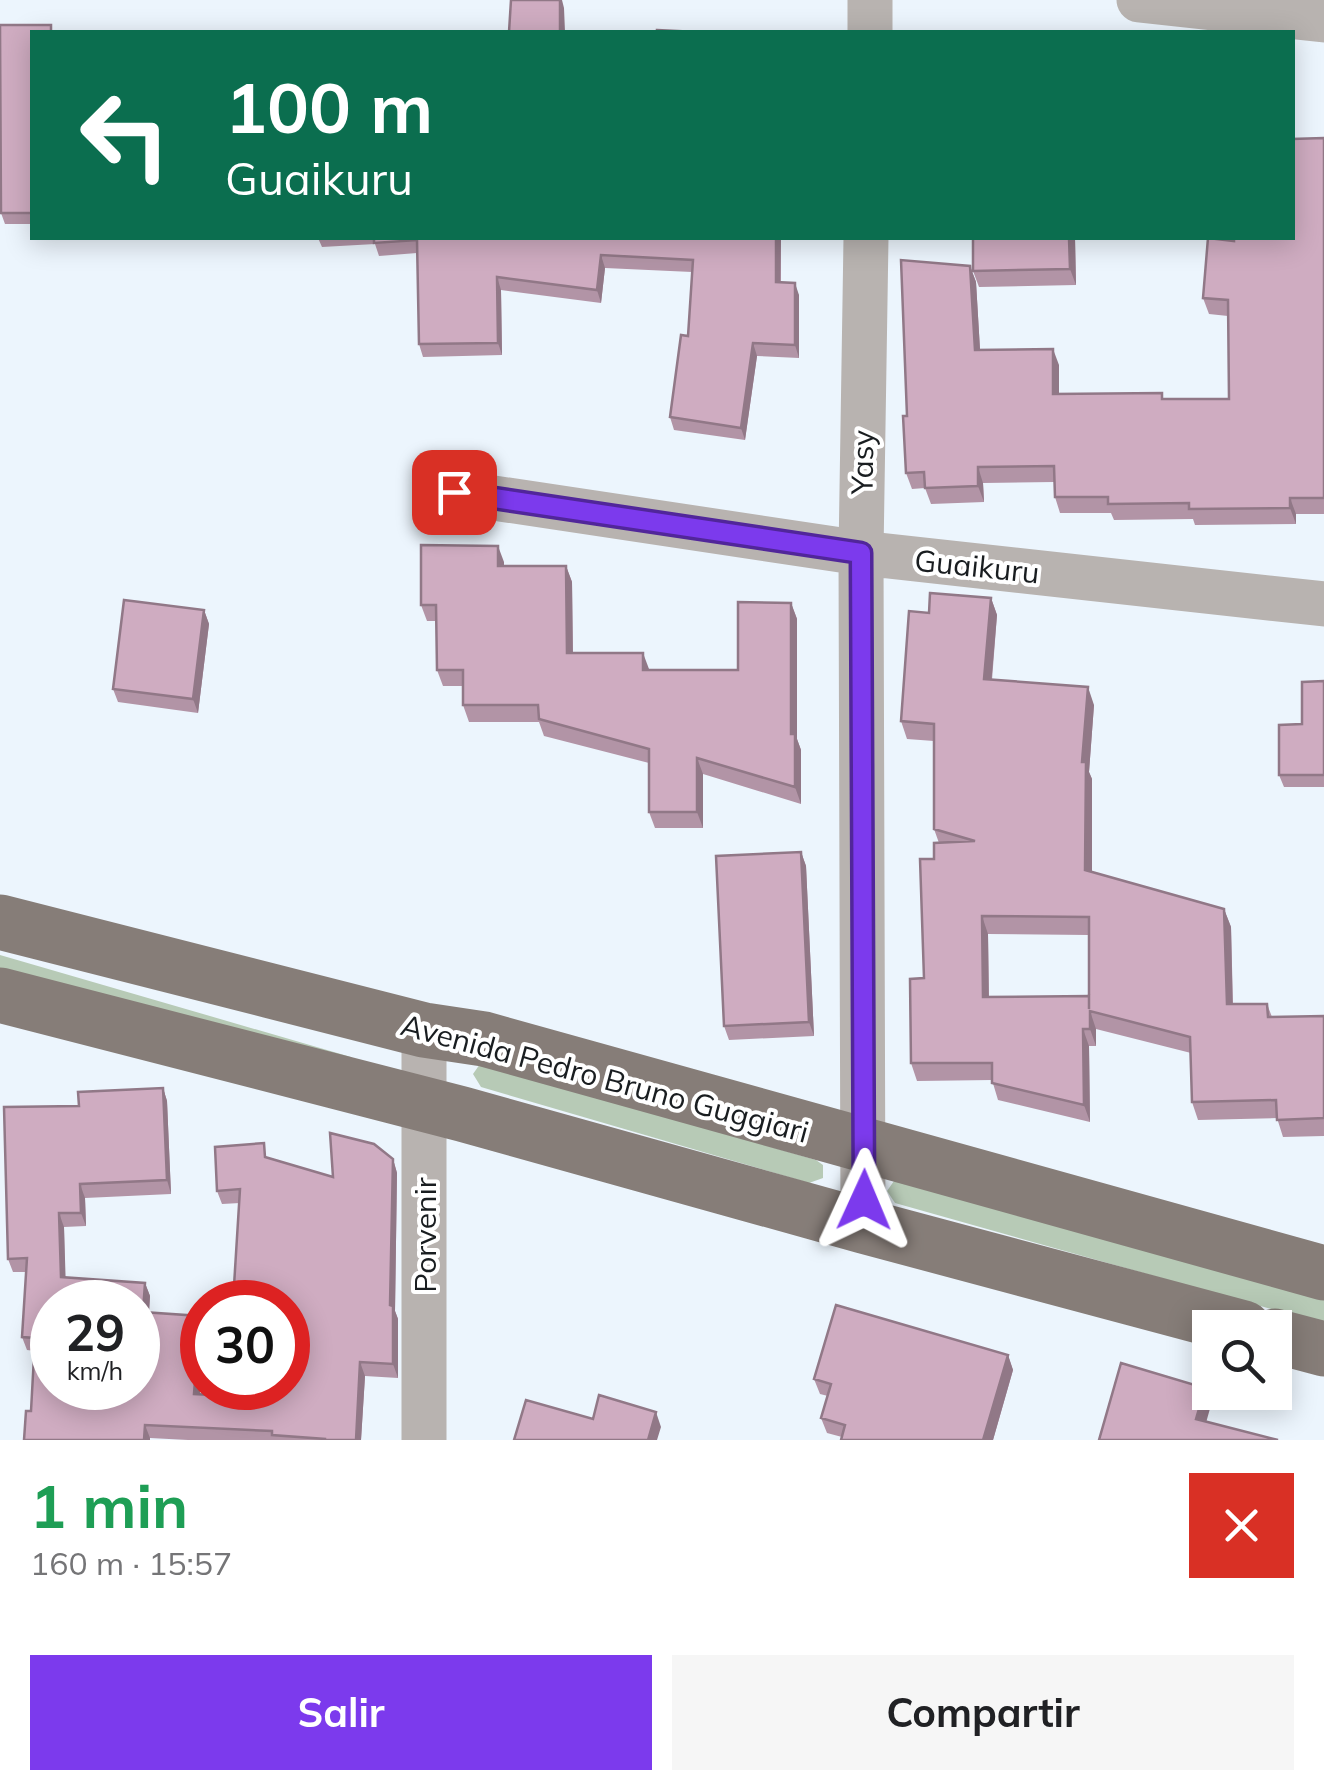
<!DOCTYPE html>
<html lang="es">
<head>
<meta charset="utf-8">
<style>
  :root { --surface:#fff; --page:#f6f6f6; --text:#202124; --muted:#757577; --accent:#7c3aed }
  body { margin:0; font-family:Mulish,sans-serif; background:var(--page); color:var(--text); height:100vh; display:flex; flex-direction:column; font-size:38px; white-space:nowrap }
  * { box-sizing:border-box; margin:0 }
  p { font-size:32px; color:var(--muted) }
  .icon { flex:none; width:55px; height:55px; fill:none; stroke:currentColor; stroke-width:2; stroke-linecap:round; stroke-linejoin:round }
  .map { position:relative; height:1440px; overflow:hidden }
  .sheet { display:flex; flex-direction:column; background:var(--surface); flex:1 }
  .sheet>* { flex:none }
  .hud { position:absolute; left:30px; top:30px; width:1265px; height:210px; border-radius:0px; box-shadow:0 5px 25px #0003; background:#0b6e4f; color:#fff; overflow:hidden }
  .buttons { position:absolute; left:1192px; top:1310px; display:grid; gap:20px }
  .buttons a { display:grid; place-items:center; width:100px; height:100px; border-radius:0px; background:var(--surface); box-shadow:0 5px 25px #0003; font-size:50px }
  .speed { position:absolute; left:30px; top:1280px; display:flex; gap:20px; font-size:50px; font-weight:700; text-align:center }
  .speed>* { display:grid; place-content:center; width:130px; height:130px; border-radius:50%; background:var(--surface); box-shadow:0 5px 25px #0003; line-height:1 }
  .speed small { font-size:25px; font-weight:400 }
  .speed .limit { border:15px solid #d22; background:#fff; color:#111 }
  .pin { position:absolute; display:grid; place-items:center; width:85px; height:85px; color:#fff; margin:-42px; border-radius:20px; box-shadow:0 5px 15px #0006 }
  .me { position:absolute; width:110px; margin:-55px; rotate:1deg; stroke-linejoin:round; filter:drop-shadow(0 0 8px #0008) }
  .turn { display:flex; align-items:center; gap:35px; height:210px; padding:0 30px; font-size:45px }
  .turn .icon { width:130px; height:130px; stroke-width:2.5 }
  .turn b { display:block; font-size:70px; line-height:85px }
  .round { display:grid; place-items:center; flex:none; width:105px; height:105px; border-radius:0px; background:var(--page) }
  .head { display:flex; align-items:center; justify-content:space-between; height:170px; padding:0 30px }
  h1 { font-size:60px; font-weight:700; line-height:75px; color:#1e9e55 }
  .action { display:flex; gap:20px; margin-top:auto; padding:20px 30px }
  .action a { flex:1; height:115px; border-radius:0px; background:var(--accent); color:#fff; font-size:40px; font-weight:700; line-height:115px; text-align:center }
  .action a+a { background:var(--page); color:var(--text) }
  .map>svg:first-child { display:block }
  .green { fill:#b7cab6 }
  .lines { fill:none; stroke-linecap:round; stroke-linejoin:round }
  .minor { stroke:#b8b3b0; stroke-width:45 }
  .primary { stroke:#867d78; stroke-width:55 }
  .wall { fill:#b294a6; fill-rule:evenodd }
  .shaded-wall { fill:#917887 }
  .building { fill:#cfacc1; stroke:#917887; stroke-width:2.5; fill-rule:evenodd }
  .route-casing { stroke:#51269a; stroke-width:25 }
  .route { stroke:#7c3aed; stroke-width:18 }
  .labels { text-anchor:middle; dominant-baseline:central; stroke-width:8; stroke-linejoin:round; paint-order:stroke }
  .street-label { font-size:30px; fill:#191d20; stroke:#fff }
</style>
</head>
<body>
<div class="map">
<svg width="1324" height="1440" viewBox="0 0 1324 1440">
  <rect width="100%" height="100%" fill="#ecf5fd"/>
  <!-- green -->
  <path class="green" d="M 0,955 L 351,1057 L 353,1061 L 0,979 Z
    M 480,1064 L 489,1064 L 816,1160 L 823,1165 L 823,1178 L 809,1183 L 481,1087 L 473,1074 Z
    M 894,1181 L 1324,1298 L 1324,1324 L 895,1203 L 887,1191 Z"/>
  <g class="lines">
    <!-- minor -->
    <path class="minor" d="M 1139,0 L 1324,20
      M 870,32 L 870,0
      M 454,492 L 861,553 L 1324,604
      M 424,1030 L 424,1440
      M 863,1226 L 861,553 L 866,238"/>
    <!-- primary -->
    <path class="primary" d="M 0,922 L 424,1030 L 484,1039 L 1324,1273
      M 0,995 L 462,1114 L 863,1226 L 1244,1328
      M 1275,1336 L 1324,1349"/>
  </g>
  <!-- wall -->
  <path class="wall" d="M 0,25 L 32,32 L 32,224 L 5,224 L 1,213 Z
    M 1324,138 L 1324,514 L 1296,514 L 1296,524 L 1195,525 L 1193,519 L 1114,520 L 1111,513 L 1060,513 L 1055,497 L 1054,482 L 983,483 L 984,502 L 931,504 L 925,488 L 912,489 L 906,473 L 907,416 L 970,266 L 976,282 L 980,350 L 1059,365 L 1059,394 L 1164,399 L 1229,399 L 1228,316 L 1209,314 L 1203,298 L 1234,241 Z
    M 318,238 L 781,238 L 781,282 L 799,295 L 799,358 L 757,356 L 745,440 L 674,430 L 670,417 L 688,336 L 692,272 L 605,268 L 601,303 L 501,290 L 502,355 L 423,357 L 419,344 L 417,253 L 379,256 L 375,244 L 322,247 Z
    M 973,238 L 1075,238 L 1076,285 L 979,287 L 973,271 Z
    M 504,562 L 504,566 L 566,566 L 572,582 L 573,653 L 649,670 L 738,670 L 791,603 L 797,619 L 797,739 L 801,750 L 801,804 L 703,774 L 703,828 L 655,828 L 649,812 L 649,763 L 544,736 L 539,722 L 469,722 L 463,705 L 463,686 L 443,686 L 437,670 L 437,621 L 427,621 L 421,605 Z
    M 991,598 L 997,615 L 992,680 L 1094,705 L 1089,772 L 1092,779 L 1092,872 L 1224,909 L 1231,927 L 1233,1004 L 1267,1004 L 1272,1017 L 1324,1016 L 1324,1136 L 1283,1137 L 1277,1118 L 1198,1120 L 1192,1102 L 1191,1053 L 1096,1029 L 1096,1046 L 1089,1046 L 1090,1122 L 998,1100 L 992,1080 L 917,1081 L 911,1063 L 924,978 L 934,859 L 939,843 L 934,829 L 934,741 L 907,739 L 901,721 L 929,613 ZM 988,934 L 1089,935 L 1089,996 L 989,997 Z
    M 204,610 L 209,624 L 198,713 L 118,702 L 113,689 Z
    M 1324,681 L 1324,787 L 1284,787 L 1279,775 L 1302,724 Z
    M 801,852 L 806,866 L 814,1036 L 729,1040 L 724,1026 Z
    M 163,1088 L 167,1101 L 171,1194 L 85,1198 L 86,1226 L 64,1227 L 65,1278 L 145,1283 L 150,1296 L 149,1313 L 200,1316 L 202,1324 L 202,1356 L 200,1394 L 274,1398 L 288,1302 L 240,1203 L 222,1204 L 217,1191 L 269,1158 L 333,1177 L 393,1159 L 397,1173 L 395,1311 L 398,1319 L 398,1378 L 365,1376 L 361,1440 L 188,1440 L 150,1438 L 150,1440 L 24,1440 L 31,1411 L 35,1351 L 27,1350 L 22,1337 L 26,1272 L 13,1272 L 8,1259 L 79,1106 Z
    M 1008,1355 L 1013,1370 L 993,1440 L 841,1440 L 842,1437 L 827,1433 L 821,1418 L 828,1396 L 820,1394 L 814,1379 Z"/>
  <!-- shaded-wall -->
  <path class="shaded-wall" d="M 560,0 L 562,0 L 564,8 L 565,32 L 560,32 Z
    M 776,238 L 781,238 L 780,295 L 776,282 Z
    M 1069,238 L 1075,238 L 1076,285 L 1070,269 Z
    M 601,255 L 605,268 L 601,303 L 597,290 Z
    M 970,266 L 976,282 L 981,366 L 975,350 Z
    M 497,277 L 501,290 L 502,355 L 498,343 Z
    M 795,283 L 799,295 L 799,358 L 795,345 Z
    M 753,343 L 757,356 L 745,440 L 741,428 Z
    M 1053,349 L 1059,365 L 1059,410 L 1053,394 Z
    M 978,467 L 983,483 L 984,502 L 978,486 Z
    M 1290,498 L 1296,514 L 1296,524 L 1290,508 Z
    M 498,546 L 504,562 L 504,582 L 498,566 Z
    M 566,566 L 572,582 L 573,669 L 567,653 Z
    M 991,598 L 997,615 L 990,697 L 984,679 Z
    M 791,603 L 797,619 L 797,739 L 801,750 L 801,804 L 795,787 L 791,734 Z
    M 204,610 L 209,624 L 198,713 L 193,699 Z
    M 643,653 L 649,669 L 649,687 L 643,670 Z
    M 1088,687 L 1094,705 L 1089,772 L 1092,779 L 1092,888 L 1085,870 L 1082,762 Z
    M 697,758 L 703,774 L 703,828 L 697,812 Z
    M 801,852 L 806,866 L 814,1036 L 809,1022 Z
    M 1224,909 L 1231,927 L 1233,1022 L 1227,1004 Z
    M 982,916 L 988,934 L 989,1014 L 983,997 Z
    M 1090,1011 L 1096,1029 L 1096,1046 L 1090,1029 Z
    M 1083,1029 L 1089,1046 L 1090,1122 L 1084,1105 Z
    M 163,1088 L 167,1101 L 171,1194 L 167,1180 Z
    M 393,1159 L 397,1173 L 395,1311 L 398,1319 L 398,1378 L 393,1364 L 390,1305 Z
    M 80,1184 L 85,1198 L 86,1226 L 81,1213 Z
    M 59,1213 L 64,1227 L 66,1291 L 61,1277 Z
    M 145,1283 L 150,1296 L 148,1326 L 143,1312 Z
    M 200,1316 L 202,1324 L 202,1356 L 199,1407 L 194,1394 Z
    M 1008,1355 L 1013,1370 L 993,1440 L 983,1440 Z
    M 360,1362 L 365,1376 L 361,1440 L 356,1440 Z
    M 1205,1388 L 1211,1405 L 1202,1437 L 1196,1419 Z
    M 656,1412 L 661,1427 L 657,1440 L 648,1440 Z
    M 145,1425 L 150,1438 L 150,1440 L 144,1440 Z"/>
  <!-- building -->
  <path class="building" d="M 511,0 L 560,0 L 560,32 L 509,32 Z
    M 0,25 L 51,25 L 51,32 L 32,32 L 32,213 L 1,213 Z
    M 657,30 L 698,32 L 657,32 Z
    M 1324,138 L 1324,498 L 1290,498 L 1290,508 L 1189,509 L 1189,503 L 1108,504 L 1108,497 L 1055,497 L 1054,466 L 978,467 L 978,486 L 925,488 L 924,472 L 906,473 L 903,416 L 907,416 L 901,260 L 970,266 L 975,350 L 1053,349 L 1053,394 L 1162,393 L 1162,399 L 1229,399 L 1228,300 L 1203,298 L 1208,238 L 1234,241 L 1234,238 L 1292,238 L 1292,139 Z
    M 374,238 L 776,238 L 776,282 L 795,283 L 795,345 L 753,343 L 741,428 L 670,417 L 681,335 L 688,336 L 693,260 L 601,255 L 597,290 L 497,277 L 498,343 L 419,344 L 417,240 L 374,243 Z
    M 973,238 L 1069,238 L 1070,269 L 973,271 Z
    M 421,545 L 498,546 L 498,566 L 566,566 L 567,653 L 643,653 L 643,670 L 738,670 L 738,602 L 791,603 L 791,734 L 795,734 L 795,787 L 697,758 L 697,812 L 649,812 L 649,749 L 539,719 L 538,705 L 463,705 L 463,670 L 437,670 L 436,605 L 421,605 Z
    M 930,593 L 991,598 L 984,679 L 1088,687 L 1082,762 L 1086,762 L 1085,870 L 1224,909 L 1227,1004 L 1267,1004 L 1268,1017 L 1324,1016 L 1324,1118 L 1277,1120 L 1276,1100 L 1192,1102 L 1190,1037 L 1090,1011 L 1090,1029 L 1083,1029 L 1084,1105 L 992,1083 L 992,1063 L 911,1063 L 910,979 L 924,978 L 920,859 L 934,859 L 934,843 L 975,841 L 934,829 L 934,724 L 901,721 L 909,611 L 929,613 ZM 982,916 L 1089,917 L 1089,1009 L 1089,996 L 983,997 Z
    M 124,600 L 204,610 L 193,699 L 113,689 Z
    M 1324,681 L 1324,775 L 1279,775 L 1279,725 L 1302,724 L 1302,682 Z
    M 801,852 L 809,1022 L 724,1026 L 716,856 Z
    M 163,1088 L 167,1180 L 80,1184 L 81,1213 L 59,1213 L 61,1277 L 145,1283 L 143,1312 L 200,1316 L 194,1394 L 274,1398 L 274,1388 L 288,1388 L 288,1302 L 233,1302 L 240,1189 L 217,1191 L 215,1147 L 264,1143 L 265,1157 L 333,1177 L 330,1133 L 374,1144 L 393,1159 L 390,1305 L 393,1306 L 393,1364 L 360,1362 L 356,1440 L 325,1440 L 325,1439 L 272,1435 L 272,1431 L 145,1425 L 144,1440 L 24,1440 L 26,1411 L 31,1411 L 35,1338 L 22,1337 L 27,1258 L 8,1259 L 4,1107 L 79,1106 L 78,1092 ZM 52,1302 L 138,1302 L 138,1388 L 52,1388 Z
    M 836,1305 L 1008,1355 L 983,1440 L 841,1440 L 845,1425 L 821,1418 L 831,1384 L 814,1379 Z
    M 1121,1363 L 1205,1388 L 1196,1419 L 1278,1440 L 1099,1440 Z
    M 599,1395 L 656,1412 L 648,1440 L 514,1440 L 526,1400 L 593,1419 Z"/>
  <g class="lines">
    <defs>
      <path id="route" d="M 454,492 L 861,553 L 864,1200"/>
    </defs>
    <!-- route casing -->
    <use href="#route" class="route-casing"/>
    <!-- route -->
    <use href="#route" class="route"/>
  </g>
  <g class="labels">
    <!-- street labels -->
    <g class="street-label">
      <text transform="translate(862 462) rotate(-89)">Yasy</text>
      <text transform="translate(977 566) rotate(6)">Guaikuru</text>
      <text transform="translate(605 1078) rotate(15)">Avenida Pedro Bruno Guggiari</text>
      <text transform="translate(425 1235) rotate(-90)">Porvenir</text>
    </g>
  </g>
</svg>
<div class="buttons">
<a><svg class="icon" aria-label="search" viewBox="0 0 24 24"><circle cx="10" cy="10" r="6"/><path d="M15 15l6 6"/></svg></a>
</div>
<div class="speed"><div>29<small>km/h</small></div><div class="limit">30</div></div>
<div class="pin" style="left:454px;top:492px;background:#d93025"><svg class="icon" aria-label="arrive" viewBox="0 0 24 24"><path d="M6 21V4h12l-3 4 3 4H6"/></svg></div>
<svg class="me" style="left:864px;top:1200px" viewBox="-20 -20 40 40"><path d="M0-17L14 15 0 8-14 15z" fill="#7c3aed" stroke="#fff" stroke-width="4"/></svg>
<div class="hud">
<div class="turn"><svg class="icon" aria-label="left" viewBox="0 0 24 24"><path d="M17 20v-9H6M10 6l-5 5 5 5"/></svg><div><b>100 m</b>Guaikuru</div></div>
</div>
</div>
<section class="sheet">
<div class="head"><div><h1>1 min</h1><p>160 m · 15:57</p></div><a class="round" style="background:#d93025;color:#fff"><svg class="icon" aria-label="close" viewBox="0 0 24 24"><path d="M6 6l12 12M18 6L6 18"/></svg></a></div>
<div class="action"><a>Salir</a><a>Compartir</a></div>
</section>
</body>
</html>
